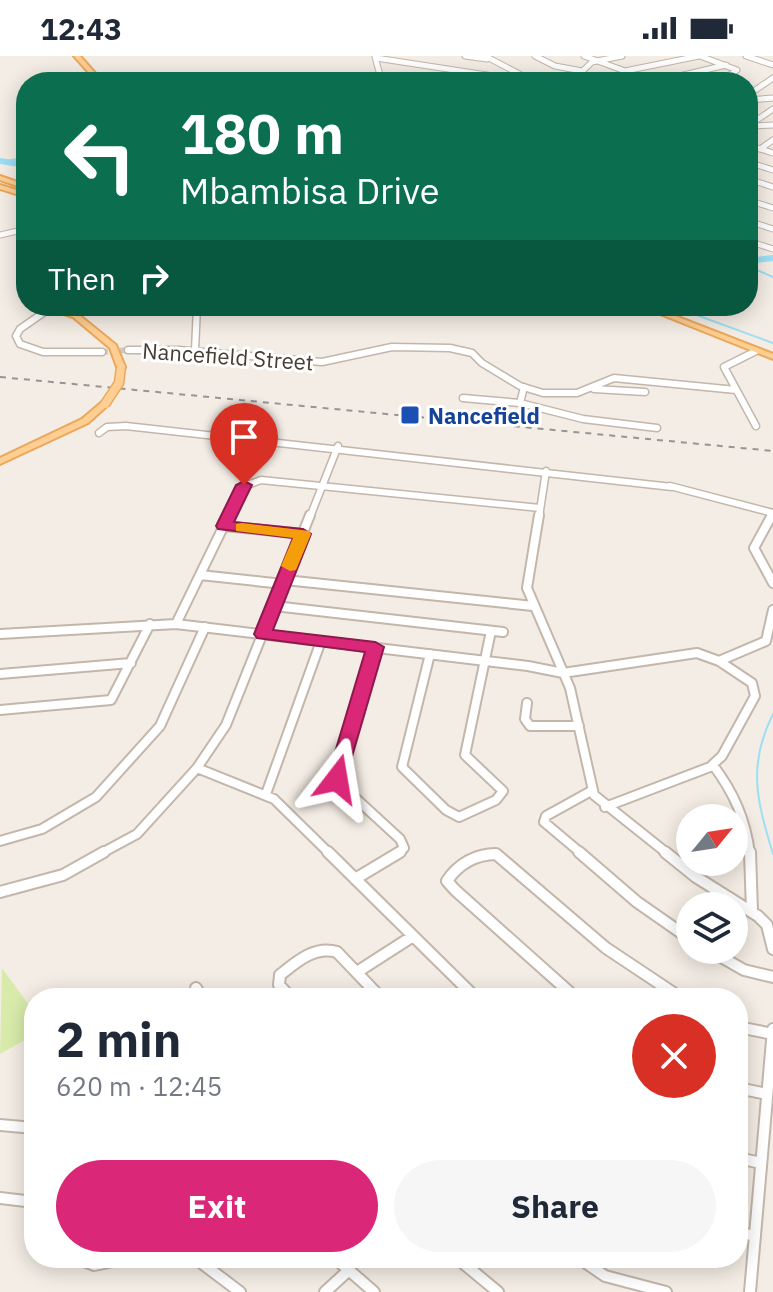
<!DOCTYPE html>
<html lang="en">
<head>
<meta charset="utf-8">
<style>
  :root { --surface:#fff; --page:#f6f6f7; --text:#1f2937; --muted:#747a83; --accent:#db2777 }
  body { margin:0; font-family:"IBM Plex Sans",sans-serif; background:var(--page); color:var(--text); height:100vh; display:flex; flex-direction:column; font-size:30px; white-space:nowrap }
  * { box-sizing:border-box; margin:0 }
  p { font-size:26px; color:var(--muted) }
  .icon { flex:none; width:44px; height:44px; fill:none; stroke:currentColor; stroke-width:2; stroke-linecap:round; stroke-linejoin:round }
  .map { position:relative; flex:1; overflow:hidden }
  .side { position:absolute; left:24px; top:932px; width:724px; height:280px; display:flex; flex-direction:column; background:var(--surface); border-radius:32px; box-shadow:0 4px 20px #0003 }
  .side>* { flex:none }
  .hud { position:absolute; left:16px; top:16px; width:742px; height:244px; border-radius:32px; box-shadow:0 4px 20px #0003; background:#0b6e4f; color:#fff; overflow:hidden }
  .needle { width:52px; rotate:60deg }
  .fabs { position:absolute; left:676px; top:748px; display:grid; gap:16px }
  .fabs a { display:grid; place-items:center; width:72px; height:72px; border-radius:50%; background:var(--surface); box-shadow:0 4px 20px #0003; font-size:40px }
  .pin { position:absolute; display:grid; place-items:center; width:68px; height:68px; color:#fff; margin:-82px -34px; border-radius:50% 50% 50% 0; rotate:-45deg; box-shadow:0 0 8px #0007 }
  .pin .icon { rotate:45deg }
  .me { position:absolute; width:88px; margin:-44px; rotate:14deg; stroke-linejoin:round; filter:drop-shadow(0 0 6px #0008) }
  .turn { display:flex; align-items:center; gap:28px; height:168px; padding:0 32px; font-size:36px }
  .turn .icon { width:104px; height:104px; stroke-width:2.5 }
  .turn b { display:block; font-size:56px; line-height:68px }
  .then { display:flex; align-items:center; height:76px; padding:0 32px; background:#0003; gap:16px; font-size:30px }
  .round { display:grid; place-items:center; flex:none; width:84px; height:84px; border-radius:42px; background:var(--page) }
  .headline { display:flex; align-items:center; justify-content:space-between; height:136px; padding:0 32px }
  h1 { font-size:48px; font-weight:700; line-height:60px }
  .action { display:flex; gap:16px; margin-top:auto; padding:16px 32px }
  .action a { flex:1; height:92px; border-radius:48px; background:var(--accent); color:#fff; font-size:32px; font-weight:700; line-height:92px; text-align:center }
  .action a+a { background:var(--page); color:var(--text) }
  .status { display:flex; justify-content:space-between; align-items:center; height:56px; padding:0 40px; background:var(--surface); direction:ltr }
  .status svg { height:22px; fill:currentColor }
  .map>svg:first-child { display:block }
  .green { fill:#d9ebab }
  .lines { fill:none; stroke-linecap:round; stroke-linejoin:round }
  .stream { stroke:#9ddff5; stroke-width:2 }
  .river { fill:#9ddff5; fill-rule:evenodd }
  .minor-tunnel { stroke:#d1cac2; stroke-width:6; stroke-dasharray:6 3; stroke-linecap:butt }
  .minor-far3-casing { stroke:#c3b6aa; stroke-width:7 }
  .minor-far2-casing { stroke:#c3b6aa; stroke-width:9 }
  .minor-far1-casing { stroke:#c3b6aa; stroke-width:12 }
  .minor-casing { stroke:#c3b6aa; stroke-width:14 }
  .major-casing { stroke:#eba85c; stroke-width:4 }
  .minor-far3 { stroke:#fff; stroke-width:5 }
  .minor-far2 { stroke:#fff; stroke-width:6 }
  .minor-far1 { stroke:#fff; stroke-width:8 }
  .minor { stroke:#fff; stroke-width:10 }
  .major { fill:#ffce93; fill-rule:evenodd }
  .rail { stroke:#959595; stroke-width:2; stroke-dasharray:6 6; stroke-linecap:butt }
  .major-bridge-casing { stroke:#eba85c; stroke-width:11; stroke-linecap:butt }
  .major-bridge { stroke:#ffce93; stroke-width:8 }
  .route { fill:#db2777; stroke:#8e194d; stroke-width:2 }
  .slow { fill:#f59e0b }
  .transit-dot { fill:#1a4fb4; stroke:#fff; stroke-width:3 }
  .labels { text-anchor:middle; dominant-baseline:central; stroke-width:6; stroke-linejoin:round; paint-order:stroke }
  .far-street-label { font-size:22px; fill:#463c34; stroke:#fff }
  .far-transit-label { font-size:22px; font-weight:bold; fill:#164399; stroke:#fff; text-anchor:start }
</style>
</head>
<body>
<div class="status"><b>12:43</b><svg viewBox="0 0 49 12"><path d="M0 12V9h3v3zM5 12V6h3v6zM10 12V3h3v9zM15 12V0h3v12zM26 1h20v11H26zM47 4h2v5h-2z"/></svg></div>
<div class="map">
<svg width="773" height="1236" viewBox="0 0 773 1236">
  <rect width="100%" height="100%" fill="#f4ede5"/>
  <!-- green -->
  <path class="green" d="M 2,912 L 34,956 L 34,979 L 0,998 Z"/>
  <g class="lines">
    <!-- stream -->
    <path class="stream" d="M 4,105 L 26,102
      M 748,210 L 773,221
      M 672,250 L 773,287
      M 773,798 C 757,745 747,710 773,658"/>
    <!-- river -->
    <path class="river" d="M 0,102 L 26,106 L 26,112 L 0,108 Z
      M 773,199 L 773,205 L 748,208 L 748,202 Z"/>
    <!-- minor-tunnel -->
    <path class="minor-tunnel" d="M 102,296 L 128,294"/>
    <defs>
      <path id="minor-far3" d="M 465,0 L 487,3
        M 485,0 L 527,22
        M 535,0 L 555,10 L 582,15
        M 584,0 L 625,15
        M 700,0 L 737,14 L 720,26
        M 746,0 L 773,9
        M 375,1 L 380,19 L 420,26
        M 376,2 L 533,26
        M 571,26 L 592,6 L 622,0
        M 613,26 L 625,15 L 699,0
        M 654,26 L 726,9
        M 748,39 L 773,22
        M 748,44 L 773,42
        M 748,70 L 773,53
        M 750,70 L 773,69
        M 748,89 L 773,97
        M 760,93 L 773,84
        M 748,106 L 773,114
        M 748,123 L 773,131
        M 748,144 L 773,152
        M 748,165 L 773,173
        M 0,179 L 26,173
        M 748,185 L 773,193"/>
      <path id="minor-far2" d="M 53,250 L 20,273 L 16,280 L 20,288 L 43,296 L 102,296
        M 128,294 L 179,294 L 322,306 L 392,291 L 450,292 L 472,297 L 482,307 L 520,330 L 543,337 L 577,337 L 614,322 L 736,334
        M 195,295 L 197,250
        M 756,295 L 724,311 L 756,370
        M 524,331 L 520,347 L 583,363 L 657,372
        M 594,333 L 645,336
        M 463,342 L 520,347
        M 99,377 L 107,371 L 126,370 L 672,431
        M 670,430 L 773,457
        M 228,461 L 242,431 L 261,424 L 540,452
        M 310,461 L 338,390
        M 539,461 L 546,415
        M 771,461 L 773,457"/>
      <path id="minor-far1" d="M 539,459 L 527,532 L 570,632 L 594,739 L 668,798
        M 772,459 L 754,492 L 773,527
        M 224,470 L 303,478
        M 200,519 L 283,528
        M 285,524 L 533,550
        M 274,550 L 503,576
        M 176,568 L 229,459
        M 0,578 L 176,568 L 528,610 L 563,617 L 697,597 L 719,605 L 752,627 L 755,640 L 722,700 L 710,711 L 605,751
        M 375,591 L 336,719 L 339,727 L 400,783 L 404,792 L 398,798
        M 430,598 L 402,711 L 446,754 L 459,761 L 496,744 L 503,735 L 465,699 L 491,575
        M 719,605 L 766,585 L 773,554
        M 0,618 L 131,607
        M 527,647 L 525,663 L 530,670 L 579,670
        M 0,654 L 111,644 L 150,568
        M 713,709 C 734,737 746,764 750,798
        M 197,712 L 274,743 L 330,798
        M 266,738 L 321,585
        M 0,785 L 42,773 L 96,741 L 160,670 L 205,571
        M 100,798 L 137,778 L 197,712 L 226,669 L 310,459
        M 487,798 L 496,798
        M 582,798 L 544,766 L 546,760 L 593,734"/>
      <path id="minor" d="M 328,796 L 476,942
        M 579,796 L 637,846 L 690,883
        M 665,796 L 696,821 L 758,860 L 767,869 L 773,893
        M 750,796 L 752,855
        M 355,823 L 400,796
        M 0,836 L 63,819 L 104,796
        M 709,894 L 744,914 L 773,921
        M 357,916 L 413,880
        M 196,932 L 202,942
        M 291,942 L 279,929 L 280,919 C 296,906 315,889 337,896 L 381,942
        M 576,942 L 455,834 L 447,825 C 458,808 476,798 496,798 L 606,892 L 681,942
        M 738,971 L 773,978
        M 738,1032 L 767,1038
        M 0,1069 L 34,1072
        M 738,1102 L 761,1107
        M 0,1142 L 34,1146
        M 738,1176 L 755,1180
        M 77,1202 L 94,1209 L 128,1202
        M 195,1202 L 240,1236
        M 335,1202 L 374,1236
        M 457,1202 L 498,1236
        M 579,1202 L 605,1220 L 666,1236
        M 325,1236 L 349,1214
        M 750,1236 L 773,973"/>
      <path id="major" d="M 74,0 L 80,0 L 103,26 L 97,26 Z
        M 0,120 L 26,129 L 26,133 L 0,124 Z
        M 0,129 L 26,137 L 26,141 L 0,133 Z
        M 60,250 L 68,250 L 116,289 L 125,311 L 124,313 L 118,313 L 117,311 L 110,292 L 73,261 L 58,256 L 44,258 L 40,256 C 46,252 57,251 64,253 Z
        M 640,250 L 650,250 L 773,298 L 773,303 Z
        M 102,346 L 105,346 L 109,348 L 88,367 L 0,408 L 0,402 L 82,363 Z"/>
    </defs>
    <!-- minor-far3 casing -->
    <use href="#minor-far3" class="minor-far3-casing"/>
    <!-- minor-far2 casing -->
    <use href="#minor-far2" class="minor-far2-casing"/>
    <!-- minor-far1 casing -->
    <use href="#minor-far1" class="minor-far1-casing"/>
    <!-- minor casing -->
    <use href="#minor" class="minor-casing"/>
    <!-- major casing -->
    <use href="#major" class="major-casing"/>
    <!-- minor-far3 -->
    <use href="#minor-far3" class="minor-far3"/>
    <!-- minor-far2 -->
    <use href="#minor-far2" class="minor-far2"/>
    <!-- minor-far1 -->
    <use href="#minor-far1" class="minor-far1"/>
    <!-- minor -->
    <use href="#minor" class="minor"/>
    <!-- major -->
    <use href="#major" class="major"/>
    <!-- rail -->
    <path class="rail" d="M 0,321 L 773,395"/>
    <defs>
      <path id="major-bridge" d="M 105,348 L 119,327 L 121,311"/>
    </defs>
    <!-- major-bridge casing -->
    <use href="#major-bridge" class="major-bridge-casing"/>
    <!-- major-bridge -->
    <use href="#major-bridge" class="major-bridge"/>
  </g>
  <!-- route -->
  <path class="route" d="M 244,425 L 252,429 L 234,466 L 303,473 L 311,478 L 273,574 L 375,586 L 384,591 L 344,728 L 337,730 L 327,723 L 365,596 L 257,582 L 254,578 L 293,482 L 218,473 L 216,470 L 236,429 Z"/>
  <!-- slow -->
  <path class="slow" d="M 242,467 L 309,475 L 311,478 L 296,514 L 290,515 L 281,510 L 293,482 L 236,475 L 236,468 Z"/>
  <!-- markers -->
  <rect class="transit-dot" x="400" y="349" width="20" height="20" rx="4"/>
  <g class="labels">
    <!-- far-street labels -->
    <g class="far-street-label">
      <text transform="translate(228 300) rotate(4)">Nancefield Street</text>
    </g>
    <!-- far-transit labels -->
    <g class="far-transit-label">
      <text x="428" y="359">Nancefield</text>
    </g>
  </g>
</svg>
<div class="fabs">
<a><svg class="needle" viewBox="-14 -14 28 28"><path d="M0-13l5 13h-10z" fill="#e53935"/><path d="M0 13l5-13h-10z" fill="#747a83"/></svg></a>
<a><svg class="icon" aria-label="layers" viewBox="0 0 24 24"><path d="M12 4l9 5-9 5-9-5zM3 14l9 5 9-5"/></svg></a>
</div>
<div class="pin" style="left:244px;top:429px;background:#d93025"><svg class="icon" aria-label="arrive" viewBox="0 0 24 24"><path d="M6 21V4h12l-3 4 3 4H6"/></svg></div>
<svg class="me" style="left:337px;top:723px" viewBox="-20 -20 40 40"><path d="M0-17L14 15 0 8-14 15z" fill="#db2777" stroke="#fff" stroke-width="4"/></svg>
<div class="hud">
<div class="turn"><svg class="icon" aria-label="left" viewBox="0 0 24 24"><path d="M17 20v-9H6M10 6l-5 5 5 5"/></svg><div><b>180 m</b>Mbambisa Drive</div></div>
<div class="then">Then<svg class="icon" aria-label="right" viewBox="0 0 24 24"><path d="M7 20v-9h11M14 6l5 5-5 5"/></svg></div>
</div>
<section class="side">
<div class="headline"><div><h1>2 min</h1><p>620 m · 12:45</p></div><a class="round" style="background:#d93025;color:#fff"><svg class="icon" aria-label="close" viewBox="0 0 24 24"><path d="M6 6l12 12M18 6L6 18"/></svg></a></div>
<div class="action"><a>Exit</a><a>Share</a></div>
</section>
</div>
</body>
</html>
